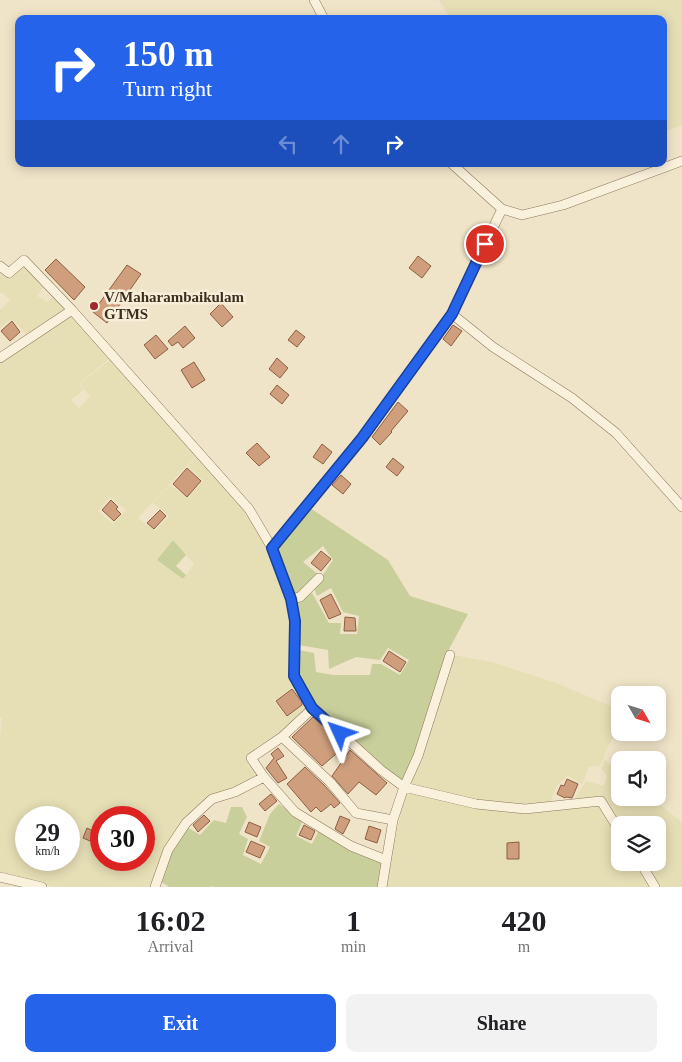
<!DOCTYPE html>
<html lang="en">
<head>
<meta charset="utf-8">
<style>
  :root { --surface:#fff; --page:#f2f2f2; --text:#202124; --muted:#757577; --accent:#2563eb }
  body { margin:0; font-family:Georgia,serif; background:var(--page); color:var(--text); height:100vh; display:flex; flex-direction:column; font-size:19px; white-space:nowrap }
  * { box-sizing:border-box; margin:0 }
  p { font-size:16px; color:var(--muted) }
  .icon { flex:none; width:28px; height:28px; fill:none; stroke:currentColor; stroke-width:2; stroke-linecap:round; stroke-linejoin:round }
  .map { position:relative; height:887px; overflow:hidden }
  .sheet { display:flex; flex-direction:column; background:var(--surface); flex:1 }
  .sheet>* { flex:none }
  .guide { position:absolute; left:15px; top:15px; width:652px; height:152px; border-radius:10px; box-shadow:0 2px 12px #0003; background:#2563eb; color:#fff; overflow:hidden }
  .needle { width:32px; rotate:129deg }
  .fabs { position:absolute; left:611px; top:686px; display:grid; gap:10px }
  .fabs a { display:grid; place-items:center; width:55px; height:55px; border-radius:10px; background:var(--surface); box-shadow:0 2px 12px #0003; font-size:25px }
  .speed { position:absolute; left:15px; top:806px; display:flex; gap:10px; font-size:25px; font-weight:700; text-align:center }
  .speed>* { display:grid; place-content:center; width:65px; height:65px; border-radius:50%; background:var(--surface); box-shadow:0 2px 12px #0003; line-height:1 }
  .speed small { font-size:12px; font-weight:400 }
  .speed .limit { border:8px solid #d22; background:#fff; color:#111 }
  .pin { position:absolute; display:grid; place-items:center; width:42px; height:42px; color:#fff; margin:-21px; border:2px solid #fff; border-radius:50%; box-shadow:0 1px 5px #0007 }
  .me { position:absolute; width:55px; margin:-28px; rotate:312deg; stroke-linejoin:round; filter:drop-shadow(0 0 4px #0008) }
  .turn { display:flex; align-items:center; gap:18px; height:105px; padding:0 25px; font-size:22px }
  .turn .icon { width:65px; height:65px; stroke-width:2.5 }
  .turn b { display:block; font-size:35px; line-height:42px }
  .lanes { display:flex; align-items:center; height:48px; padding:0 25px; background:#0003; justify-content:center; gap:25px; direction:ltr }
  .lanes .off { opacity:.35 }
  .eta { display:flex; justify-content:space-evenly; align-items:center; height:85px; text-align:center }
  .eta b { font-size:30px; font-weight:700; line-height:35px }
  .primary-button { display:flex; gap:10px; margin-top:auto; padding:10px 25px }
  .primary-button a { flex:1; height:58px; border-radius:10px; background:var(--accent); color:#fff; font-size:20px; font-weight:700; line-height:58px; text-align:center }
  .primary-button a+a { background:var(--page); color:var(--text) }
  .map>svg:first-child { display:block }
  .farmland { fill:#e6deb5; fill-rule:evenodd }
  .green { fill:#c9cf9b }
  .building { fill:#cf9f7d; stroke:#8d5f41 }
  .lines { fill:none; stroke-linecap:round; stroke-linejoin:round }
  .minor-casing { stroke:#8d765c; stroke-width:10 }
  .minor { stroke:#faf1dc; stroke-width:9 }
  .route-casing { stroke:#184099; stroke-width:12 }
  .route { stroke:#2563eb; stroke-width:9 }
  .poi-dot { fill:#9e2a2b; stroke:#f7eed8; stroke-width:2 }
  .labels { text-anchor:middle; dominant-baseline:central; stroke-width:5; stroke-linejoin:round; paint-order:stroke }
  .poi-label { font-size:15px; font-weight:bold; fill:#3d2e20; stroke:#f7eed8; text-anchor:start }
</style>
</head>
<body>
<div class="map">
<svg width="682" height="887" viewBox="0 0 682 887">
  <rect width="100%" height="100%" fill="#f0e4c8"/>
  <!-- farmland -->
  <path class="farmland" d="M 439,0 L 682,0 L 682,126 L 664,131 L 664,19 L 451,19 Z
    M 25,265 L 44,286 L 37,296 L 48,302 L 54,295 L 67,308 L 27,335 L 12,319 L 0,328 L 0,310 L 10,300 L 2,292 L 0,294 L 0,269 Z
    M 71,311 L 111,357 L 79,384 L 83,390 L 71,400 L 79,408 L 90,397 L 80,384 L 111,359 L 198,454 L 138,518 L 155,531 L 169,516 L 153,503 L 170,485 L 187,498 L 203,481 L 188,466 L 198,455 L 247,510 L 270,549 L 290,599 L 293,620 L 293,679 L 310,707 L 249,759 L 260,775 L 235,789 L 185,822 L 152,887 L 54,887 L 3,877 L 0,876 L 0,737 L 2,719 L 0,717 L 0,362 ZM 110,497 L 126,510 L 113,524 L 98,511 ZM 173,540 L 194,564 L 183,579 L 158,560 ZM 292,687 L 304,704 L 287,717 L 274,701 ZM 26,818 L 69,818 L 69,860 L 26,860 ZM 101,818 L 144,818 L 144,860 L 101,860 Z
    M 453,655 L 492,662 L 556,683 L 620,710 L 620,719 L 600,766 L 589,767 L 582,784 L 568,776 L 557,785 L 550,802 L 530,806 L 470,799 L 408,785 Z
    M 605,760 L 620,773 L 620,798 L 651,798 L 682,822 L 682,887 L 657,887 L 643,863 L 658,862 L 658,825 L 621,825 L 605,799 L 575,799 L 586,781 L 604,786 L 607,776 L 601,768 Z
    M 405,792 L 474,807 L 598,803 L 620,839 L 620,862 L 635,863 L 650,887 L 385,887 Z"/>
  <!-- green -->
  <path class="green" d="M 310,508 L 388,560 L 410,596 L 468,614 L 447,653 L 414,757 L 402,782 L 376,761 L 315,706 L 298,676 L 299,650 L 314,653 L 316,672 L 333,675 L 370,675 L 372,664 L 381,664 L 400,675 L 409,660 L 388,648 L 380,660 L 356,657 L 329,669 L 328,650 L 299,645 L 293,601 L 312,593 L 329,623 L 341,623 L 340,634 L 357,634 L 359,616 L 343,612 L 331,588 L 317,596 L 314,588 L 333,560 L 323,546 L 303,562 L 318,574 L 307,588 L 292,596 L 275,550 Z
    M 173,540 L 186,555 L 176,566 L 186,575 L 183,579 L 157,560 Z
    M 279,804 L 303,820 L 296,836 L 312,844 L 319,830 L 383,861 L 378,887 L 214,887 L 211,886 L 210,887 L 169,887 L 160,881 L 171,852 L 187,827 L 200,835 L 214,820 L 226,823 L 231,807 L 242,807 L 247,817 L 239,834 L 248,839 L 243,855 L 261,864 L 270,847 L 259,841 L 270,814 Z"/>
  <!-- building -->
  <path class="building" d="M 418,256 L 431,266 L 422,278 L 409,268 Z
    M 56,259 L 85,287 L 74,300 L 45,270 Z
    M 127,265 L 141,274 L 107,323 L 93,312 Z
    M 221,303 L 233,317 L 222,327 L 210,314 Z
    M 12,321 L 20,332 L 10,341 L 1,331 Z
    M 453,325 L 462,331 L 451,346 L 443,339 Z
    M 185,326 L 195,338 L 183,348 L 178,342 L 172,346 L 168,341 Z
    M 296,330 L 305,337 L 297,347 L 288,340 Z
    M 156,335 L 168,349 L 155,359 L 144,345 Z
    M 277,358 L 288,368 L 280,378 L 269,369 Z
    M 194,362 L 205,380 L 192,388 L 181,370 Z
    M 277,385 L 289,395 L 282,404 L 270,394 Z
    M 398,402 L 408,411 L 391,431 L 392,432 L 380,445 L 372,437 Z
    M 257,443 L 270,457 L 259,466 L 246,453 Z
    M 322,444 L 332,452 L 323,464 L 313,457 Z
    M 393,458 L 404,467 L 397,476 L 386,467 Z
    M 187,468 L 201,481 L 187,497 L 173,484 Z
    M 341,475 L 351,484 L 343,494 L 332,485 Z
    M 111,500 L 118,507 L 116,509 L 121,514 L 114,521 L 102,510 Z
    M 160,510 L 166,516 L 154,529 L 147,523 Z
    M 321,551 L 331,559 L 321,571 L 311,563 Z
    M 331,594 L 341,614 L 329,619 L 320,600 Z
    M 345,617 L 355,618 L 356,631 L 344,631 Z
    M 389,651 L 406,662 L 400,672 L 383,661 Z
    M 292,689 L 302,702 L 302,705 L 287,716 L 276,701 Z
    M 313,717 L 345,746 L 322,766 L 292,737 Z
    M 278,748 L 284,756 L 276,761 L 287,778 L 278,783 L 266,768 L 274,758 L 271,754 Z
    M 350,750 L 387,783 L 376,795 L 359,782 L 348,794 L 332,776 Z
    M 305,767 L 325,786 L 340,803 L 334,808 L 331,804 L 321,812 L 316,807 L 311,812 L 287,784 Z
    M 567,779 L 578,784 L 572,798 L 566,797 L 565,798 L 557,794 L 561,785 L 564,786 Z
    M 271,794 L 277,801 L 265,811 L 259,804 Z
    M 204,815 L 210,821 L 198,832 L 193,825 Z
    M 340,816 L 350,820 L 343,834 L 335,829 Z
    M 249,822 L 261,827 L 257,837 L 245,832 Z
    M 304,825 L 315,831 L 311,840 L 299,835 Z
    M 369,826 L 381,830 L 377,843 L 365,839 Z
    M 87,828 L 99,834 L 95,843 L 83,838 Z
    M 251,841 L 265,847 L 260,858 L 246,852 Z
    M 519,842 L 519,859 L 507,859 L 507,843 Z"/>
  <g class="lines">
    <defs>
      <path id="minor" d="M 314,0 L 324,19
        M 502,209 L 522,215 L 563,205 L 682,161
        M 0,266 L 9,273 L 24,260 L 72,310 L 249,509 L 272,548 L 291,599 L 295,621 L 294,676 L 313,708 L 381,770 L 404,787 L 393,820 L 382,887
        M 452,314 L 493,347 L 572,398 L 616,433 L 682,507
        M 0,358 L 72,310
        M 272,548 L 363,438 L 452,314 L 502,209 L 452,164
        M 291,599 L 300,597 L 319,578
        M 450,655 L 418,756 L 404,787 L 476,804 L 525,809 L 601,801 L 620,832
        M 313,708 L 282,737 L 251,758 L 264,777 L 295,812 L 351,846 L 386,860
        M 282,737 L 330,782 L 356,813 L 393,820
        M 640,862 L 655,887
        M 0,877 L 42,887
        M 155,887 L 168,850 L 186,823 L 212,799 L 235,792 L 264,777"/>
    </defs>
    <!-- minor casing -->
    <use href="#minor" class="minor-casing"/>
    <!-- minor -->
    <use href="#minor" class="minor"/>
  </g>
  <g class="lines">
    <defs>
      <path id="route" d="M 340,733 L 312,708 L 294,676 L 295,621 L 291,599 L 272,548 L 362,438 L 452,314 L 485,244"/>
    </defs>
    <!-- route casing -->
    <use href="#route" class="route-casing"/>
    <!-- route -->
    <use href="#route" class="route"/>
  </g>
  <!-- markers -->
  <circle class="poi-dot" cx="94" cy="306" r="5"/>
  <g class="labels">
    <!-- poi labels -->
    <g class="poi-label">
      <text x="104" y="297">V/Maharambaikulam<tspan x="104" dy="17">GTMS</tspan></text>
    </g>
  </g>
</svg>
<div class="fabs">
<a><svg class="needle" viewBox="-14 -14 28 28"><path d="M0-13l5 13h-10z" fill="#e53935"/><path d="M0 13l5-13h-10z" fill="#757577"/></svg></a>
<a><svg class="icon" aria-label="sound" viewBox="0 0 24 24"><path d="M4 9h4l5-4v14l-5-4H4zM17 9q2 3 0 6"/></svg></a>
<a><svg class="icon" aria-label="layers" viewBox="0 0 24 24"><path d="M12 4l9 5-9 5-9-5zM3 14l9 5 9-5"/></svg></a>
</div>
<div class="speed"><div>29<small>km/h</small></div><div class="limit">30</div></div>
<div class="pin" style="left:485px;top:244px;background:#d93025"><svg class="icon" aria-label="arrive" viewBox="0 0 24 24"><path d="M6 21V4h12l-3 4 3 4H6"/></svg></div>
<svg class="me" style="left:340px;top:733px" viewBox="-20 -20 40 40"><path d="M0-17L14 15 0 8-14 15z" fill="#2563eb" stroke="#fff" stroke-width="4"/></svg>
<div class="guide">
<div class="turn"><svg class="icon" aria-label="right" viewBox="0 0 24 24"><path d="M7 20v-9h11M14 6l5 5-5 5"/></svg><div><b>150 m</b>Turn right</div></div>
<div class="lanes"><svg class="icon off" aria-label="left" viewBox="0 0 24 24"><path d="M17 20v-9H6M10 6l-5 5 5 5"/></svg><svg class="icon off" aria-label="ahead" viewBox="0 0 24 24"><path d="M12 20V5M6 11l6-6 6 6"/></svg><svg class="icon" aria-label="right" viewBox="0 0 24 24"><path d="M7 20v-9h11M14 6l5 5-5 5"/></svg></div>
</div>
</div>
<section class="sheet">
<div class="eta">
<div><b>16:02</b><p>Arrival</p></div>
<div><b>1</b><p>min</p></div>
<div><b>420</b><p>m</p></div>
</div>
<div class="primary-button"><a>Exit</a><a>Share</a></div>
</section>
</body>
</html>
